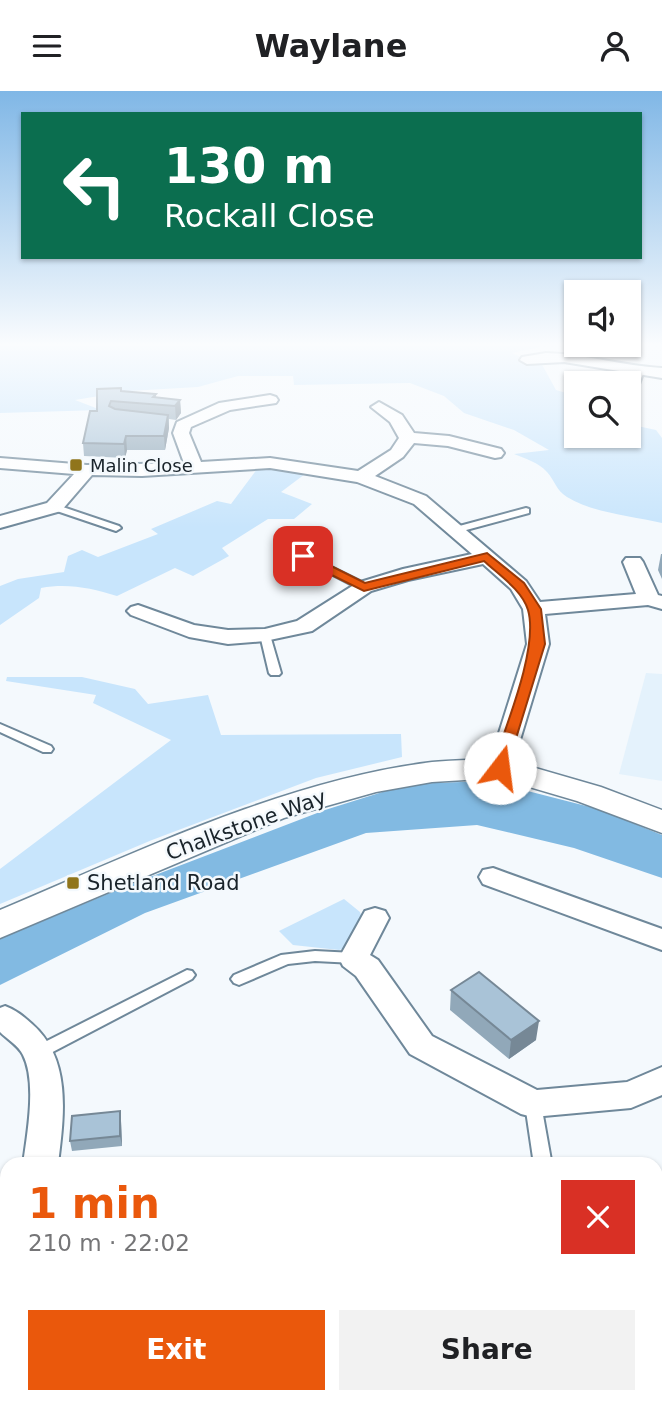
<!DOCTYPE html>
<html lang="en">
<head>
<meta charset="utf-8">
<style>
  :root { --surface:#fff; --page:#f2f2f2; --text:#202124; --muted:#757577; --accent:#ea580c }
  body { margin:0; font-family:"DejaVu Sans",sans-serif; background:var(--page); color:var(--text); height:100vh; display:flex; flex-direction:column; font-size:26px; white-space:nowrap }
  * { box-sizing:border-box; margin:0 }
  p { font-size:23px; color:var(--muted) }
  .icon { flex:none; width:38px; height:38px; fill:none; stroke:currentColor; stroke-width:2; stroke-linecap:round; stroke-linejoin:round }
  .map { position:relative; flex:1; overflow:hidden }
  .drawer { position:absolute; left:0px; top:1066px; width:663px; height:247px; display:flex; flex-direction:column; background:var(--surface); border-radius:21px 21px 0 0; box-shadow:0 2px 5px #0004 }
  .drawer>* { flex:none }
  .hud { position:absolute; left:21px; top:21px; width:621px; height:147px; border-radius:0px; box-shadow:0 2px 5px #0004; background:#0b6e4f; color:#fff; overflow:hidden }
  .controls { position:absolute; left:564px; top:189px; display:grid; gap:14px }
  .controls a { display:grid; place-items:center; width:77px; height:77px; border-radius:0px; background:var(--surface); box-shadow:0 2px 5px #0004; font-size:35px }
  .pin { position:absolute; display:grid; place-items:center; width:60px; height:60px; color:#fff; margin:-30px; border-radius:14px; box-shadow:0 4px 10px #0006 }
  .me { position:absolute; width:77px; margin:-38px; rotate:15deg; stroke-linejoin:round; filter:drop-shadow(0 0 5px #0008) }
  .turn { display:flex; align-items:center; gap:24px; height:147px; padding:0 28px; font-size:32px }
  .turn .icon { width:91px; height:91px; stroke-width:2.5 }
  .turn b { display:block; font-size:49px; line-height:60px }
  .round { display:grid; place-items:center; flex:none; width:74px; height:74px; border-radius:0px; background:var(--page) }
  .overview { display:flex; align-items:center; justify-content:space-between; height:119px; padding:0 28px }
  h1 { font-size:42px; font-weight:700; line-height:52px; color:var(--accent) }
  .action { display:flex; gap:14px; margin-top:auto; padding:14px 28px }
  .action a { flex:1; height:80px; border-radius:0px; background:var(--accent); color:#fff; font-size:28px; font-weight:700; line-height:80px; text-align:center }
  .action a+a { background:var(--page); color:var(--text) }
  header { display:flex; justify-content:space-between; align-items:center; height:91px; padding:0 28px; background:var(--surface); font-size:32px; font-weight:700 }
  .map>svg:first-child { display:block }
  .built { fill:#e4f2fc }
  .green { fill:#c8e5fc }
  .forest { fill:#82bae2 }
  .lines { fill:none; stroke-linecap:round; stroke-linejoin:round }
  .service-casing { stroke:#6f889a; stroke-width:4 }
  .minor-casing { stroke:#6f889a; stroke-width:4 }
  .tertiary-casing { stroke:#6f889a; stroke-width:3 }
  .service { fill:#fff; fill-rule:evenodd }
  .minor { fill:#fff; fill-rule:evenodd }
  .tertiary { fill:#fff; fill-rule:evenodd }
  .wall { fill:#91a8b9 }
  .shaded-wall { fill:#768896 }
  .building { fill:#a9c3d7; stroke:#768896; stroke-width:2 }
  .route { fill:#ea580c; stroke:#983908; stroke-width:2 }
  .poi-dot { fill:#90751b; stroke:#f4f9fd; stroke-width:2.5 }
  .labels { text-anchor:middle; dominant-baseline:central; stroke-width:5; stroke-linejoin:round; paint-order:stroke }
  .far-poi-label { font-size:18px; fill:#19232a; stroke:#f4f9fd; text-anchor:start }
  .street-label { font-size:21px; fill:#19232a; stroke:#f4f9fd }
  .poi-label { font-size:21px; fill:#19232a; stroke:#f4f9fd; text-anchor:start }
</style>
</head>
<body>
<header><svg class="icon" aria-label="menu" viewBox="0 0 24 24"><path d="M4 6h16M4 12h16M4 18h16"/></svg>Waylane<svg class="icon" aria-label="person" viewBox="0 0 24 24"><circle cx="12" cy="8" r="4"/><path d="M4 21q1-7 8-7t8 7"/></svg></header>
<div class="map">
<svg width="662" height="1312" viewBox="0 0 662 1312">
  <rect width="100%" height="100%" fill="#f4f9fd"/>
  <!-- built -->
  <path class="built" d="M 646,582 L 662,583 L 662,690 L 619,683 Z"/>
  <!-- green -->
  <path class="green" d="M 0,253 L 535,253 L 540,256 L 512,262 L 527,269 L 540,270 L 556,299 L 576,305 L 576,345 L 628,345 L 628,333 L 656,339 L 662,347 L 662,432 C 632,425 593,422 567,406 C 556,399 555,390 547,381 C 538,371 526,368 514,363 L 549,359 L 514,339 L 464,322 L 444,305 L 410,292 L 294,294 L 293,285 L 238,285 L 198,296 L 129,300 L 75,309 L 101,319 L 0,322 Z
    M 260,374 L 309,380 L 281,401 L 312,413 L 294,428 L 268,428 L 222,457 L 229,465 L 193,485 L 175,477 L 117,505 C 91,497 68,492 41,497 L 39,507 L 0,534 L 0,495 L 18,488 L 64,481 L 68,465 L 82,459 L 98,466 L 158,443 L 151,438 L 217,410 L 231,413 Z
    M 7,586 L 82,586 L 135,598 L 148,613 L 208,604 L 221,644 L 401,643 L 402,666 L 316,687 L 152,749 L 0,813 L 0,778 L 171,649 L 93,612 L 96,604 L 6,590 Z
    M 344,808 L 360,821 L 364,832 L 349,856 L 339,859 L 293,854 L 279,840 Z
    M 234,1306 L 609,1306 L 615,1312 L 224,1312 Z"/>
  <!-- forest -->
  <path class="forest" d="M 488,690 L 598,718 L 662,744 L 662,787 L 574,757 L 477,734 L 366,742 L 145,822 L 0,894 L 0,848 L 129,794 L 325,719 L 408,693 Z"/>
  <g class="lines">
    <defs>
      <path id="service" d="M 637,278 L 644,280 L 636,301 L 628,303 L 628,299 Z
        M 54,413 L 119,435 L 121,437 L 116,440 L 113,439 L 51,418 L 49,416 Z
        M 526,417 L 529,418 L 529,422 L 455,442 L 450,439 L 452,437 Z
        M 303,462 L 368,494 L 369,496 L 364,499 L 360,498 L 300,467 L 300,463 Z
        M 265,541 L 270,544 L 281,582 L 279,584 L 271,584 L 269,582 L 260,544 Z
        M 0,633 L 51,655 L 53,658 L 51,661 L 43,661 L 0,641 Z
        M 315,860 L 354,862 L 359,863 L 361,867 L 359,871 L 354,872 L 315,870 L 288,873 L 239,894 L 234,892 L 231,888 L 234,884 L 281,864 Z
        M 187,879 L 192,880 L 195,884 L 192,888 L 45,965 L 39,967 L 33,965 L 31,961 L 33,957 Z
        M 533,1006 L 539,1008 L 541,1013 L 551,1069 L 549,1073 L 529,1073 L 533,1067 L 525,1013 L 527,1008 Z"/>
      <path id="minor" d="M 546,262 C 586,263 623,275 662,277 L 662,287 L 564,271 L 527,273 L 520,269 L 522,266 Z
        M 270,304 L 276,306 L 278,309 L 276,312 L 230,319 L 191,336 L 189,342 L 201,371 L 270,367 L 358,380 L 391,359 L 399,347 L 390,331 L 371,316 L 379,311 L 402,324 L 414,342 L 449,345 L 501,358 L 504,362 L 501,366 L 495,367 L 448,355 L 414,352 L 403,366 L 375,385 L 426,405 L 526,490 L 540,511 L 636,503 L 623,471 L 626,467 L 640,467 L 643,471 L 658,504 L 662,505 L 662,518 L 648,514 L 545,523 L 549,553 L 510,682 L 501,685 L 492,682 L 488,677 L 527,553 L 523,518 L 511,498 L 483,473 L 408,489 L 371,500 L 312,540 L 265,550 L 228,553 L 189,546 L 131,524 L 127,520 L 131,516 L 138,514 L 194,534 L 228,539 L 265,538 L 297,530 L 357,492 L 403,478 L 472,463 L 414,413 L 357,391 L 270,377 L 142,385 L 92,384 L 61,420 L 0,437 L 0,425 L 47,412 L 74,383 L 0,377 L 0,367 L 87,374 L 184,372 L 173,342 L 177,331 L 219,312 Z
        M 493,777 L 662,838 L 662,859 L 483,793 L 479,786 L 483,779 Z
        M 375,817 L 385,820 L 389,827 L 370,864 L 378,869 L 432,945 L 537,999 L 627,991 L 662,976 L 662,1004 L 631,1017 L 533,1026 L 521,1023 L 410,963 L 356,885 L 343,875 L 339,867 L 365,820 Z
        M 5,915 C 16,919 23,925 32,933 C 72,968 64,1025 58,1073 L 23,1073 C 27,1044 37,991 23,964 C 19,955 7,948 0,941 L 0,917 Z
        M 7,1287 L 7,1306 L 29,1306 L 29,1312 L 0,1312 L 0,1290 Z
        M 170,1306 L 220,1306 L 218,1312 L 167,1312 Z"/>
      <path id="tertiary" d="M 501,667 L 601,696 L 662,719 L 662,742 L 577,710 L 499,687 L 432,691 L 376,701 L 284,727 L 0,847 L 0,819 C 135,762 285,689 432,671 C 455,669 478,669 501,667 Z"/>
    </defs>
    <!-- service casing -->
    <use href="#service" class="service-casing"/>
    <!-- minor casing -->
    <use href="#minor" class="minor-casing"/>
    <!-- tertiary casing -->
    <use href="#tertiary" class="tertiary-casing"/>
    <!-- service -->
    <use href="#service" class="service"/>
    <!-- minor -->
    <use href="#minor" class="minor"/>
    <!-- tertiary -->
    <use href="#tertiary" class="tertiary"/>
  </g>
  <!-- wall -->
  <path class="wall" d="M 121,300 L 156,303 L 156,307 L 180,309 L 181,322 L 176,329 L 169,328 L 169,337 L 165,359 L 127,359 L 125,367 L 84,365 L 83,352 L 97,320 Z
    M 661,463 L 662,463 L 662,488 L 658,479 Z
    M 451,899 L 536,949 L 509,968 L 450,919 Z
    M 121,1030 L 122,1055 L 72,1060 L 70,1050 Z"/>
  <!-- shaded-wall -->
  <path class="shaded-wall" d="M 180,309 L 181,322 L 176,329 L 175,315 Z
    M 168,324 L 169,337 L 165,359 L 164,345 Z
    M 126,345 L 127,359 L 125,367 L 124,353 Z
    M 539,930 L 536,949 L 509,968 L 511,949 Z
    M 120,1020 L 121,1030 L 122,1055 L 120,1045 Z"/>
  <!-- building -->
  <path class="building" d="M 121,297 L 121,300 L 156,303 L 153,306 L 180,309 L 175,315 L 111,310 L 109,315 L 115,318 L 168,324 L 164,345 L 126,345 L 124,353 L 83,352 L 90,320 L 97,320 L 97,298 Z
    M 479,881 L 539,930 L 511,949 L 451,899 Z
    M 120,1020 L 120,1045 L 70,1050 L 72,1025 Z"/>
  <!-- sky -->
  <linearGradient id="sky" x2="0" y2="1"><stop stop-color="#80b7e6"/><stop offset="0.58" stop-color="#fafcfe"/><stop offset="1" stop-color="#fafcfe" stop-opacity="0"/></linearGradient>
  <rect width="662" height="437" fill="url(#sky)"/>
  <!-- route -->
  <path class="route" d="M 303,461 L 365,492 L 487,462 L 524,492 L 541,518 L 545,553 L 506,680 L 500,681 L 492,677 C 505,637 539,557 528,519 C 522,499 499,484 484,470 L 364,500 L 299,468 L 297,465 Z"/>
  <!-- markers -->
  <g class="poi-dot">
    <rect x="69" y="367" width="14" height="14" rx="3.5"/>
    <rect x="66" y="785" width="14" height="14" rx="3.5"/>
  </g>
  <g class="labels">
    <!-- far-poi labels -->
    <g class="far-poi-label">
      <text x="90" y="374">Malin Close</text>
    </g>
    <!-- street labels -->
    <g class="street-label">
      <text transform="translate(246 734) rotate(-20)">Chalkstone Way</text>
    </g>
    <!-- poi labels -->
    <g class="poi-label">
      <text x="87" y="792">Shetland Road</text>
    </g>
  </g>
</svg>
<div class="controls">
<a><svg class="icon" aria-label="sound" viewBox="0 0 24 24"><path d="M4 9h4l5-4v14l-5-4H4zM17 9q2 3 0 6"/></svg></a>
<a><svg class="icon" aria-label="search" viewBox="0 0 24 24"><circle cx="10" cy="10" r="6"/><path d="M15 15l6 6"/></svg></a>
</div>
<div class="pin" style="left:303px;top:465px;background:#d93025"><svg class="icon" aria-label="arrive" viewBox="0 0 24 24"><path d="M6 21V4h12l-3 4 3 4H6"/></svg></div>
<svg class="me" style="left:500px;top:677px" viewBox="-20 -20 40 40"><circle r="19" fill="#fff"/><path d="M0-13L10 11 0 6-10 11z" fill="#ea580c"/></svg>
<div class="hud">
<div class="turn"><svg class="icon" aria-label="left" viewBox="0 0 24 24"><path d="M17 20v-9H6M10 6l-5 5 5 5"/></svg><div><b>130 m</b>Rockall Close</div></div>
</div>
<section class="drawer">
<div class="overview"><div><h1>1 min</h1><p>210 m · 22:02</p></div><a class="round" style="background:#d93025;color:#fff"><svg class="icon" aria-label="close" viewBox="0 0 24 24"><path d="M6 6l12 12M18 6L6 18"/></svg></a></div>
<div class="action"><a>Exit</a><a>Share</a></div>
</section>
</div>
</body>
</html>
